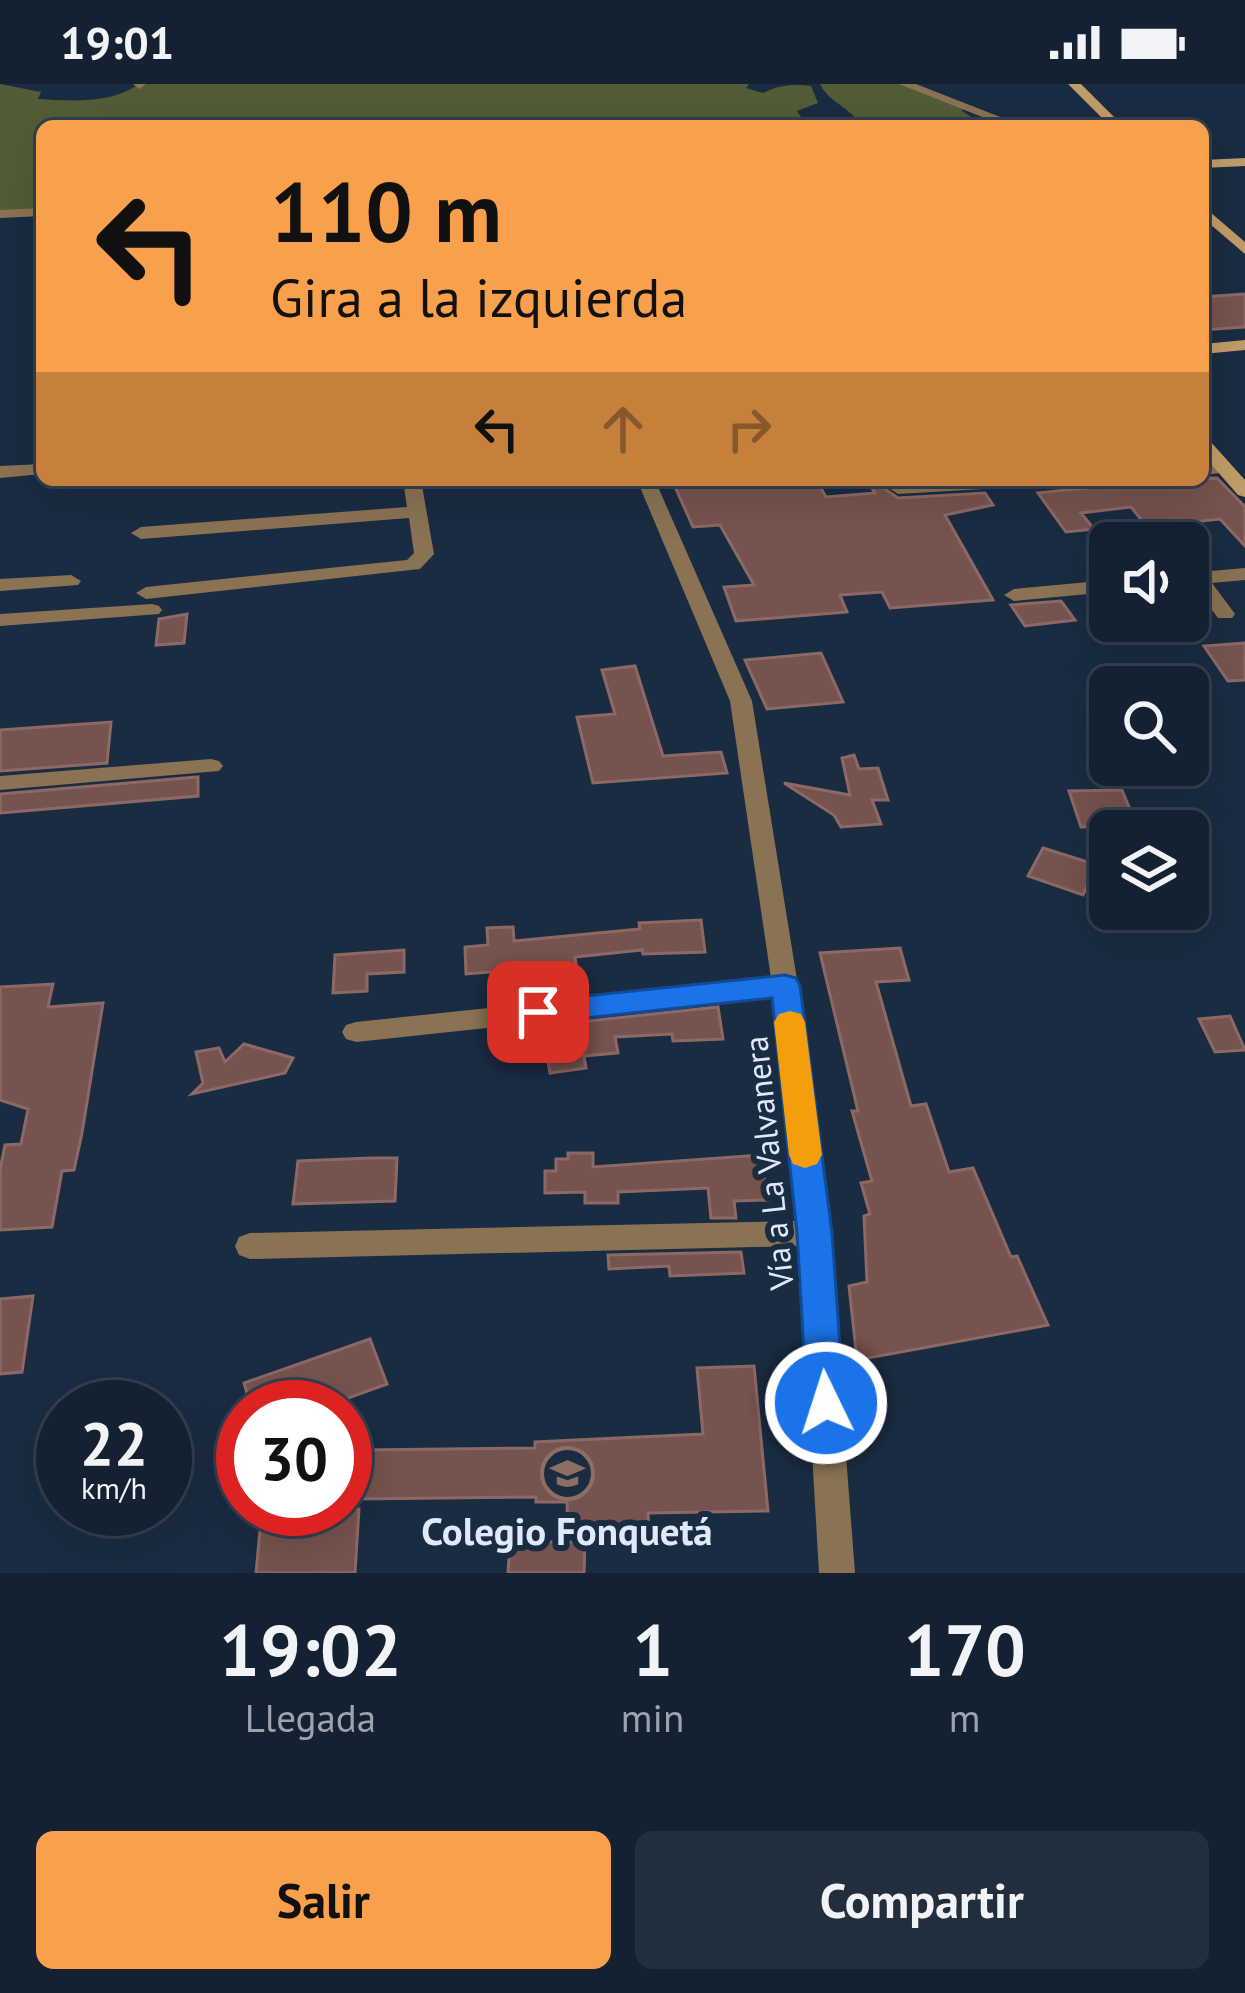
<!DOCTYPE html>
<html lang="es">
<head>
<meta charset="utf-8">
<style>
  :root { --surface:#142132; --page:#212e3e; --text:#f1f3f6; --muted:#9da3ac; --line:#333e4d; --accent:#f9a04c }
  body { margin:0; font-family:"PT Sans",sans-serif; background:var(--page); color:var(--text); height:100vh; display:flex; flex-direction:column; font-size:45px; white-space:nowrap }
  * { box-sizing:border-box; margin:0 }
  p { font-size:39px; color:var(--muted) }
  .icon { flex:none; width:66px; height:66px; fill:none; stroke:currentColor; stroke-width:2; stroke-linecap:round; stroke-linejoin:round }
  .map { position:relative; height:1489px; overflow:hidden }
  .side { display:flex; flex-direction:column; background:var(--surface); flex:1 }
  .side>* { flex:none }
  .banner { position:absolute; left:36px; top:36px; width:1173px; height:366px; border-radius:18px; box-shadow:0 12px 48px #0002,0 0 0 3px var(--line); background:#f9a04c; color:#111; overflow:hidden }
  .buttons { position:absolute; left:1089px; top:438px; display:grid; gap:24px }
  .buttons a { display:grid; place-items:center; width:120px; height:120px; border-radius:18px; background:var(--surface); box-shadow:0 12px 48px #0002,0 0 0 3px var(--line); font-size:60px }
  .speed { position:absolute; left:36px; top:1296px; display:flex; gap:24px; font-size:60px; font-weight:700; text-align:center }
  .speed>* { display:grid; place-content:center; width:156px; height:156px; border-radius:50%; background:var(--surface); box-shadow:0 12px 48px #0002,0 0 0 3px var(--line); line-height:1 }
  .speed small { font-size:30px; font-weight:400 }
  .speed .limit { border:18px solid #d22; background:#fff; color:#111 }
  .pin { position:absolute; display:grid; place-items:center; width:102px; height:102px; color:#fff; margin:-51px; border-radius:24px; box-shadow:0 6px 18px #0006 }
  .me { position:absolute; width:132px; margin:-66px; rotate:356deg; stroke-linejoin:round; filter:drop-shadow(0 0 9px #0008) }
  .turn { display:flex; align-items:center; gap:42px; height:252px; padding:0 36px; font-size:54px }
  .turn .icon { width:156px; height:156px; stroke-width:2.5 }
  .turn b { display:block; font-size:84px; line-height:102px }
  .lanes { display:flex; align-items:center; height:114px; padding:0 36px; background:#0003; justify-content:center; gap:60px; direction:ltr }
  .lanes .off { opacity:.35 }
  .eta { display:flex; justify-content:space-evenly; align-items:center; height:204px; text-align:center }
  .eta b { font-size:72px; font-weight:700; line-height:84px }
  .primary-button { display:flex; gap:24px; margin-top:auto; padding:24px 36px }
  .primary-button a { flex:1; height:138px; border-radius:18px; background:var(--accent); color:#111; font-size:48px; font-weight:700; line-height:138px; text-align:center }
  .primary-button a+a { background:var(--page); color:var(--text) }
  .status { display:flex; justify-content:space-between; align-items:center; height:84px; padding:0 60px; background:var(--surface); direction:ltr }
  .status svg { height:33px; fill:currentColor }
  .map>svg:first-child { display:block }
  .forest { fill:#525d37 }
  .building { fill:#76534e; stroke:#8d6964; stroke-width:3 }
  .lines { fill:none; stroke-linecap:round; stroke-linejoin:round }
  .street { fill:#8a7353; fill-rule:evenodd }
  .secondary { fill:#c09c68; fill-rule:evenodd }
  .route { fill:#1a73e8; stroke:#114b97; stroke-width:3 }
  .slow { fill:#f59e0b }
  .labels { text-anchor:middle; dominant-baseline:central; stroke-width:12; stroke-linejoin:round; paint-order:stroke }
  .street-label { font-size:33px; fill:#deeaf9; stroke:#1a2c42 }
  .near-poi-label { font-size:39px; font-weight:bold; fill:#deeaf9; stroke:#1a2c42 }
</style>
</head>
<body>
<div class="status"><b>19:01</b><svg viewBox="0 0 49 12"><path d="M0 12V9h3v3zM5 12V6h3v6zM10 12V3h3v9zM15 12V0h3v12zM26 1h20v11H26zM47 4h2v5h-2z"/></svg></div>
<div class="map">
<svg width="1245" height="1489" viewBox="0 0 1245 1489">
  <rect width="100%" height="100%" fill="#1a2c42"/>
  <!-- forest -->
  <path class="forest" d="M 0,0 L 41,8 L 38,15 C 72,17 111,20 139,0 L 749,0 L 746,4 L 763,9 C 780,1 792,0 811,2 L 818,19 L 797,27 L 807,42 L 42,42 L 42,128 L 0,130 Z
    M 820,0 L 905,0 L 975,23 L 961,26 L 984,42 L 861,42 C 851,23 829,19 820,0 Z"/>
  <!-- building -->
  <path class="building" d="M 1245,210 L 1245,243 L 1203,246 L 1203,213 Z
    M 1217,394 L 1245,423 L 1245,462 L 1220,435 L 1147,443 L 1131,423 L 1081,429 L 1094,445 L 1066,448 L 1038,409 L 1114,401 L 1110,396 Z
    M 672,396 L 816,396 L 826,413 L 875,409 L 867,396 L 893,396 L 885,405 L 898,414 L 985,409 L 993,421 L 945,431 L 993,516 L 890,524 L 882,508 L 840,511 L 847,528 L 736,537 L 724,503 L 754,501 L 720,441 L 693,443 Z
    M 1061,517 L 1075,536 L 1025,542 L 1011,521 Z
    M 187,530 L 184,559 L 156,561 L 159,535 Z
    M 1245,559 L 1245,596 L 1228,597 L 1204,562 Z
    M 821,569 L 843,618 L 767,625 L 745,576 Z
    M 635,582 L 663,672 L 721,668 L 727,689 L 593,699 L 577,633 L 615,630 L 602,586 Z
    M 111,638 L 107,679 L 0,687 L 0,646 Z
    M 854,671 L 859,685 L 878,684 L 888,716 L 872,716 L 881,740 L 841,743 L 834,731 L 784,699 L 850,711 L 842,674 Z
    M 198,693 L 198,712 L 0,729 L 0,710 Z
    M 1122,706 L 1137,742 L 1081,743 L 1069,707 Z
    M 1043,764 L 1097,781 L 1083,811 L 1028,792 Z
    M 701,836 L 705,868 L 643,870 L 642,866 L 575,873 L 576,881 L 466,890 L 465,863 L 488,861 L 487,844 L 513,843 L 514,857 L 640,845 L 639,839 Z
    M 900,864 L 909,896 L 876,898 L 911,1022 L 926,1020 L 949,1088 L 973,1084 L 1011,1173 L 1017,1172 L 1048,1241 L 857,1276 L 849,1202 L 867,1198 L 864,1132 L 870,1130 L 861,1099 L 872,1097 L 852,1027 L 858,1027 L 820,869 Z
    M 404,866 L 404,888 L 367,890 L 367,907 L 333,909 L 335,871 Z
    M 53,900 L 48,923 L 103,919 L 82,1049 L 74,1086 L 62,1087 L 52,1143 L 0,1146 L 0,1086 L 5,1061 L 21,1060 L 28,1025 L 0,1016 L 0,903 Z
    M 718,923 L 723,955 L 673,957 L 672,950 L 615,953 L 618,969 L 584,972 L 586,984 L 550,989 L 542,942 Z
    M 1230,932 L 1245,966 L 1215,968 L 1199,935 Z
    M 244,960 L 293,974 L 285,989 L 192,1010 L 203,999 L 196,968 L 219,964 L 225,978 Z
    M 568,1069 L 593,1069 L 593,1083 L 761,1071 L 768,1116 L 734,1117 L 736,1134 L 711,1134 L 708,1104 L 618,1108 L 618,1119 L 585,1119 L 585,1108 L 545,1109 L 545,1087 L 556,1087 L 556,1075 L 568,1075 Z
    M 372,1074 L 397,1074 L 395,1117 L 293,1120 L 298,1077 Z
    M 741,1168 L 744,1189 L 670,1192 L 669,1182 L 609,1185 L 608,1171 Z
    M 33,1212 L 22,1288 L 0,1290 L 0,1215 Z
    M 370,1255 L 387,1300 L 323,1323 L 251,1323 L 244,1299 Z
    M 754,1282 L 768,1427 L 648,1429 L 649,1448 L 568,1451 L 567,1418 L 536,1418 L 536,1413 L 355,1415 L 360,1366 L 535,1364 L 535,1358 L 703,1350 L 697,1284 Z
    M 262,1425 L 359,1425 L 355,1489 L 256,1489 Z
    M 510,1458 L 585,1458 L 584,1489 L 508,1489 Z"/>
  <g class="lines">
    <!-- street -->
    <path class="street" d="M 133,0 L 145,0 L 145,1 L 139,5 Z
      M 899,0 L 916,0 L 1023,42 L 1005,42 Z
      M 42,124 L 42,132 L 0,134 L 0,126 Z
      M 1224,379 L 1233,384 L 1230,388 L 1203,391 L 1203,381 Z
      M 42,380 L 42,390 L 0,394 L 0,382 Z
      M 403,396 L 421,396 L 434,470 L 420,485 L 146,515 L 136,509 L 146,503 L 407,476 L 414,469 L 409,434 L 141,455 L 131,449 L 141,443 L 407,423 Z
      M 637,396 L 655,396 L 752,617 L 798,902 L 829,1149 L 855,1489 L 819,1489 L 800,1162 L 250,1175 L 239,1171 L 235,1162 L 239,1153 L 250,1149 L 797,1137 L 773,913 L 356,958 L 346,955 L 342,948 L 346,941 L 356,938 L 771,894 L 730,617 Z
      M 939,396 L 1042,396 L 1033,402 L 898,410 L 889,404 L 898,398 Z
      M 1245,484 L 1245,496 L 1212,499 L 1235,530 L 1232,534 L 1218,534 L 1193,501 L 1188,501 L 1188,489 Z
      M 71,491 L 81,497 L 78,501 L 0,507 L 0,495 Z
      M 1110,496 L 1110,508 L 1014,517 L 1004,511 L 1014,505 Z
      M 152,520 L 159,522 L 162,526 L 159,530 L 0,542 L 0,530 Z
      M 211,675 L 219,677 L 223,682 L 219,687 L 0,706 L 0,692 Z"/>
    <!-- secondary -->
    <path class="secondary" d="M 1068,0 L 1081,0 L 1123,42 L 1110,42 Z
      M 1245,74 L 1245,82 L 1203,84 L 1203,76 Z
      M 1203,122 L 1245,158 L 1245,170 L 1203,134 Z
      M 1245,256 L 1245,266 L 1203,270 L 1203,260 Z
      M 1203,355 L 1209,356 L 1245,396 L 1245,413 L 1238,411 L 1203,371 Z"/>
  </g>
  <!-- route -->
  <path class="route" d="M 785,891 L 796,894 L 800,902 L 832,1149 L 844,1319 L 839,1331 L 826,1336 L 812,1331 L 807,1319 L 797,1149 L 772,914 L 538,939 L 527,936 L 522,928 L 527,920 L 538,917 Z"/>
  <!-- slow -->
  <path class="slow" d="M 790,927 L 801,930 L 805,938 L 822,1071 L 817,1080 L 805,1084 L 793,1080 L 789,1071 L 774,938 L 779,930 Z"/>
  <!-- icons -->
  <defs>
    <symbol id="school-ring" viewBox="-11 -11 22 22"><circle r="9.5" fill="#1a2c42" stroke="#8d6e63" stroke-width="1.5"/><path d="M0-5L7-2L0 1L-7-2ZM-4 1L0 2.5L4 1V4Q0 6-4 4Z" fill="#8d6e63"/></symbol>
  </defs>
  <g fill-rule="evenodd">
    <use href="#school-ring" x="538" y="1360" width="59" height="59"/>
  </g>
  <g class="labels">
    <!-- street labels -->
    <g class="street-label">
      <text transform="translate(768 1079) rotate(-96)">Vía a La Valvanera</text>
    </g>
    <!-- near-poi labels -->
    <g class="near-poi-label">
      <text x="567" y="1446">Colegio Fonquetá</text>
    </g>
  </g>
</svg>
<div class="buttons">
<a><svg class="icon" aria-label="sound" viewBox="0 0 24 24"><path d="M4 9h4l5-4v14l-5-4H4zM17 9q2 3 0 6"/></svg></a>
<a><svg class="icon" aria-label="search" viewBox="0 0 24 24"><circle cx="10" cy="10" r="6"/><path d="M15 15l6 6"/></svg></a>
<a><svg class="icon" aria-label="layers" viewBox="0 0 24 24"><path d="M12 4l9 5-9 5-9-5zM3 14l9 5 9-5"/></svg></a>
</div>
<div class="speed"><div>22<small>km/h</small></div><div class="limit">30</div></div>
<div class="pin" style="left:538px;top:928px;background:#d93025"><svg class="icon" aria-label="arrive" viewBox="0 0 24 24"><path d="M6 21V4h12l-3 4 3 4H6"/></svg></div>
<svg class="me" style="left:826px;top:1319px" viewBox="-20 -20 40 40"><circle r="17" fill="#1a73e8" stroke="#fff" stroke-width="3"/><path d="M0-11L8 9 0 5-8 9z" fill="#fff"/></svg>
<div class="banner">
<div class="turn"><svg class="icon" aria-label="left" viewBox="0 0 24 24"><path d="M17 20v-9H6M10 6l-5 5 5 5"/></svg><div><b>110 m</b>Gira a la izquierda</div></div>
<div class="lanes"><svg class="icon" aria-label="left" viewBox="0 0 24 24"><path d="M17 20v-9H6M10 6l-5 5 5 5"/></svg><svg class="icon off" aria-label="ahead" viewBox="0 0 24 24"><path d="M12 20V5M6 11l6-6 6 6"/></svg><svg class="icon off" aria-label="right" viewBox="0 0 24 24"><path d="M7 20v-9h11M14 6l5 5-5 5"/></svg></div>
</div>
</div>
<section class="side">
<div class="eta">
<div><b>19:02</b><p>Llegada</p></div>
<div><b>1</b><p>min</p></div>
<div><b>170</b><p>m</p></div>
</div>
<div class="primary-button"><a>Salir</a><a>Compartir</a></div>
</section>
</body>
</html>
